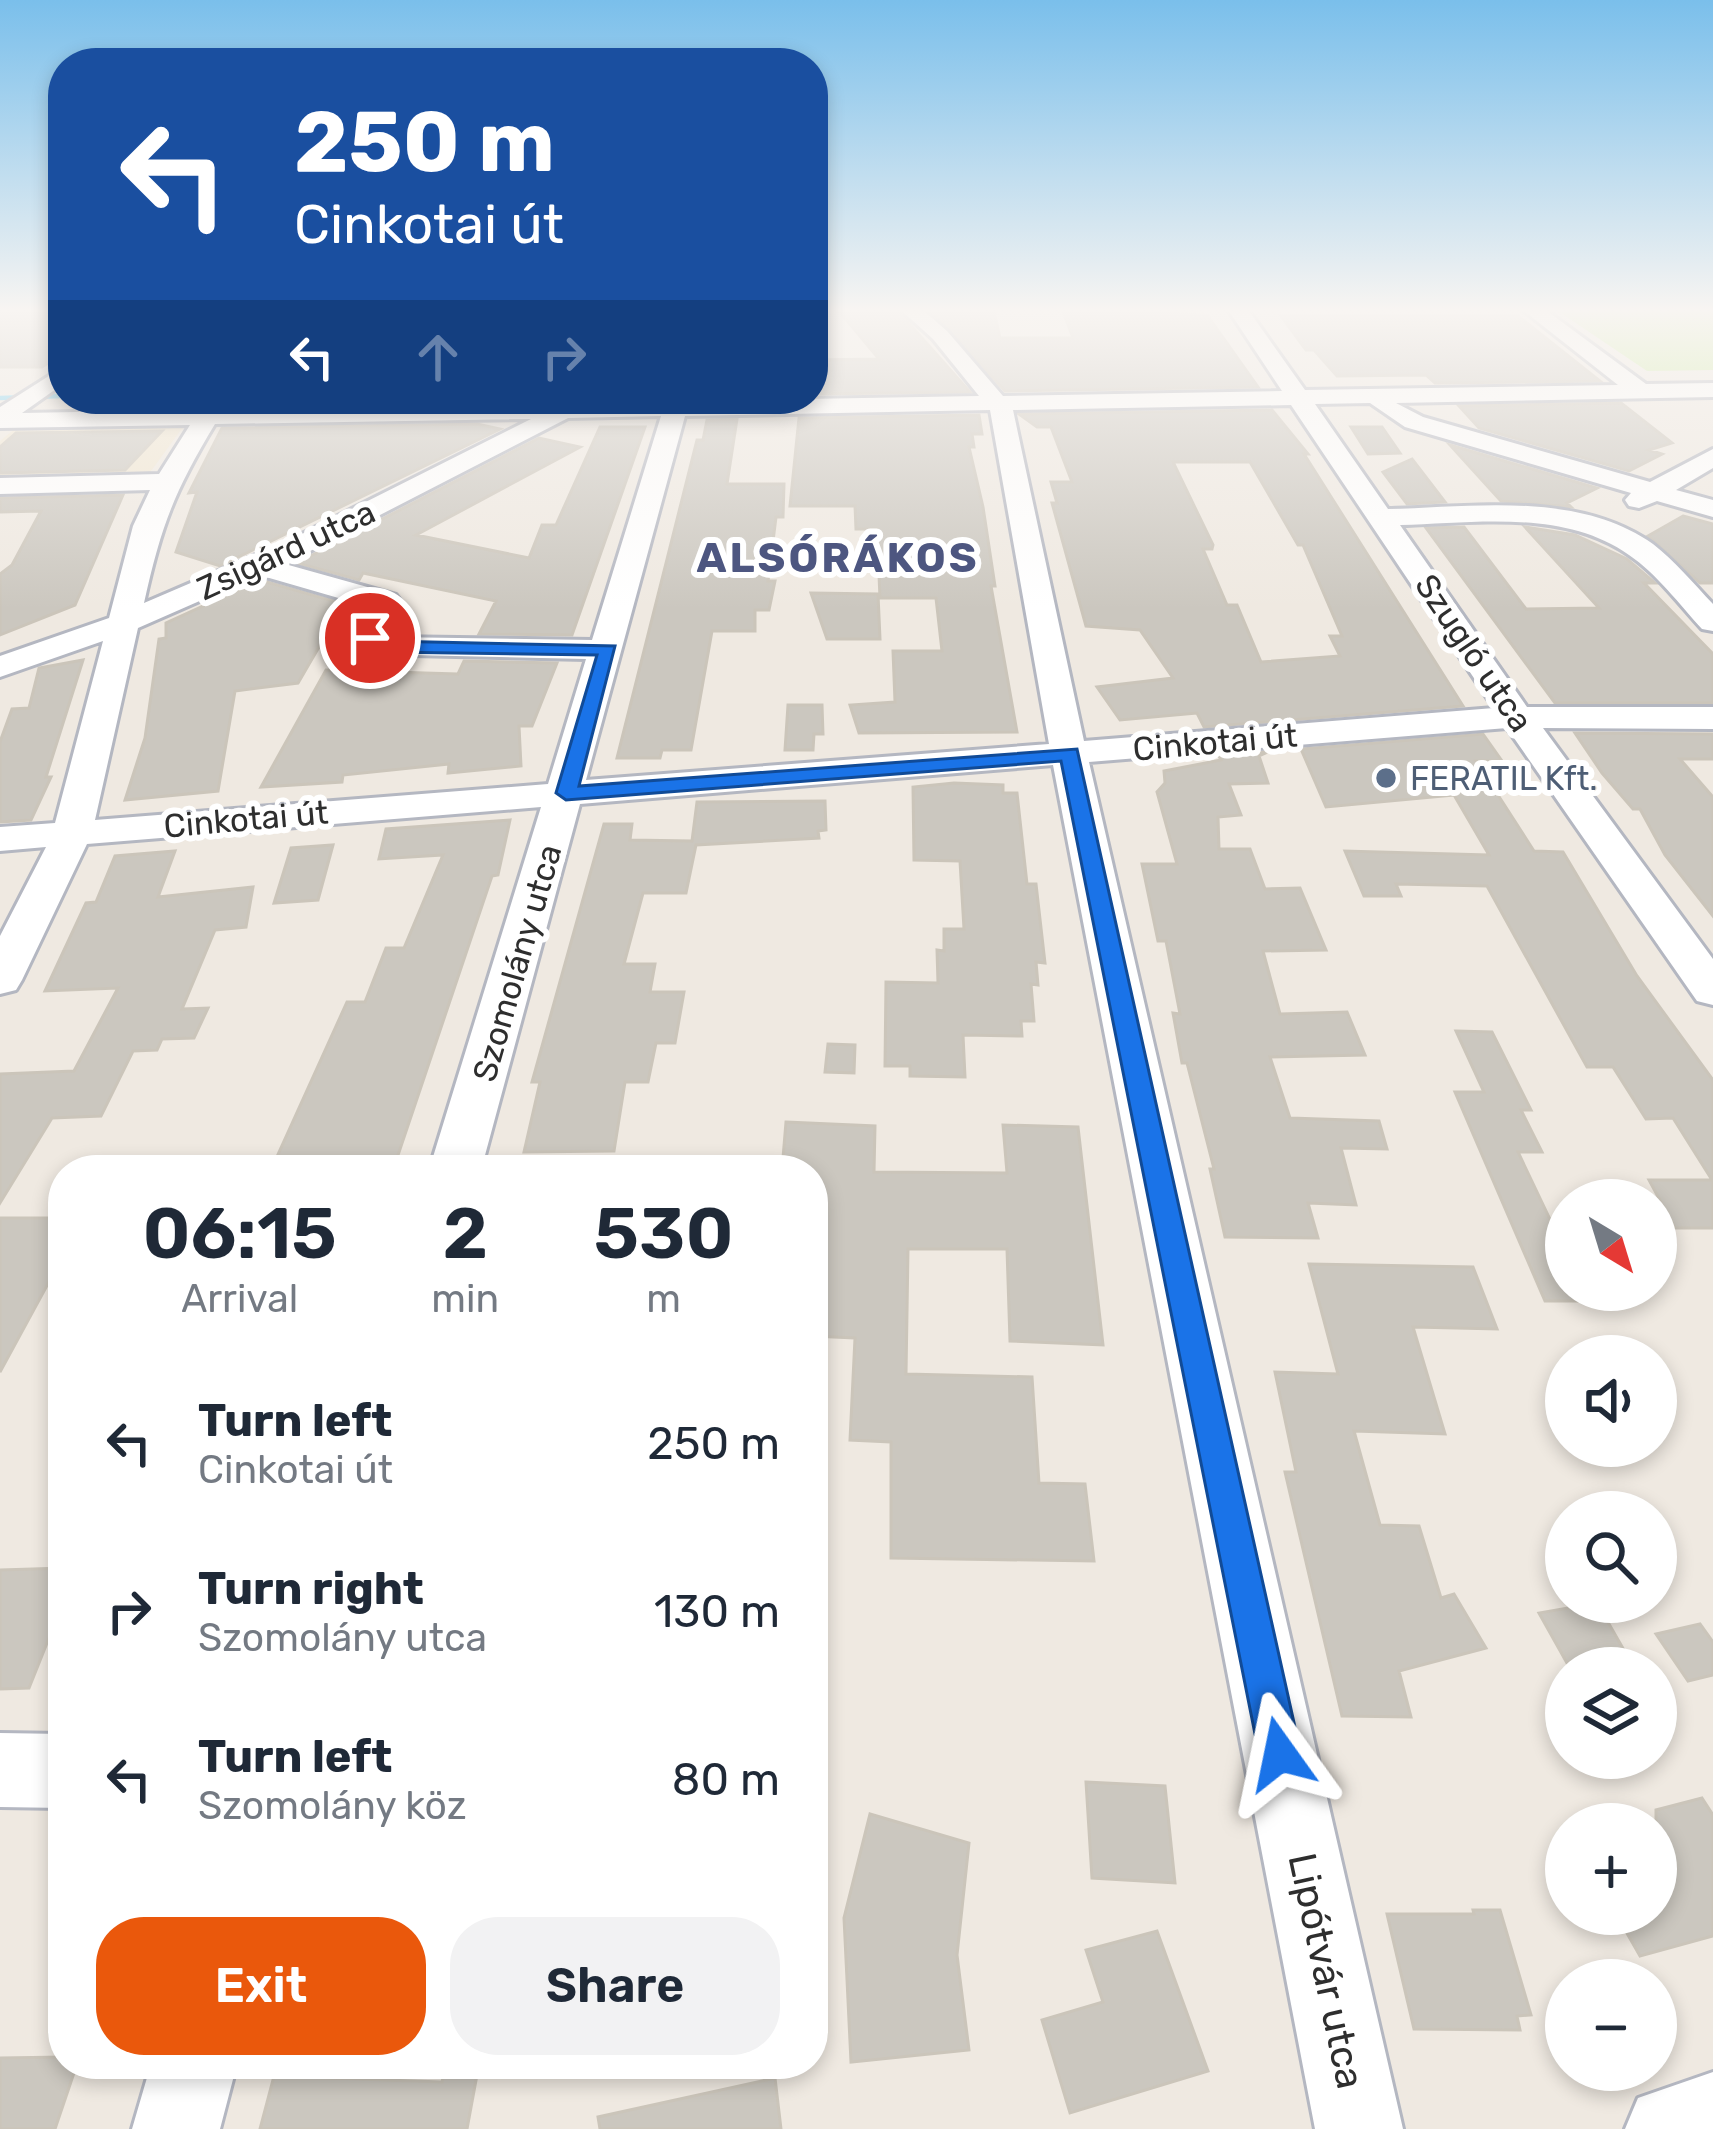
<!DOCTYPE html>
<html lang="en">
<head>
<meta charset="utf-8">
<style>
  :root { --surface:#fff; --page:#f2f2f3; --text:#1f2937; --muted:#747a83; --accent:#ea580c }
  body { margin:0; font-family:Rubik,sans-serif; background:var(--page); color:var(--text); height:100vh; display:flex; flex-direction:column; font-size:45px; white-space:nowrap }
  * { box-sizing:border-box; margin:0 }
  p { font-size:39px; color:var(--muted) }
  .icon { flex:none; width:66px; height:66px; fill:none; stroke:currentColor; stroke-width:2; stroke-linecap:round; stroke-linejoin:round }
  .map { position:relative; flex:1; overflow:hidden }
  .panel { position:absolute; left:48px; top:1155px; width:780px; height:924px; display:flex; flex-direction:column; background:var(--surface); border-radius:48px; box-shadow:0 6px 18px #0003 }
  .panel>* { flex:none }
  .hud { position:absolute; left:48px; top:48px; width:780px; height:366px; border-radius:48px; box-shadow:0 6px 18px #0003; background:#1a4fa0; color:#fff; overflow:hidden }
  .needle { width:78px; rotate:142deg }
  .buttons { position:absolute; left:1545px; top:1179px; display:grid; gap:24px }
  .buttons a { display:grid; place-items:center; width:132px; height:132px; border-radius:50%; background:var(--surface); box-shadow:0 6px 18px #0003; font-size:60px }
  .pin { position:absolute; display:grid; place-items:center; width:102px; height:102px; color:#fff; margin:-51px; border:6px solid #fff; border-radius:50%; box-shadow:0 3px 12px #0007 }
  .me { position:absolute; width:132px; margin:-66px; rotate:348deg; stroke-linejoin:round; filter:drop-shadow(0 0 9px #0008) }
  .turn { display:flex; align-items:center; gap:42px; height:252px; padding:0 48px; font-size:54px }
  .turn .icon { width:156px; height:156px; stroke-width:2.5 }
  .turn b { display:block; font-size:84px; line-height:102px }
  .lanes { display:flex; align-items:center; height:114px; padding:0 48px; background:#0003; justify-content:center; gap:60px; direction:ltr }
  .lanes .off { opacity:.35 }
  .eta { display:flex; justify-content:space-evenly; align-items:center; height:204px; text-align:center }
  .eta b { font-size:72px; font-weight:600; line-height:84px }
  .cta { display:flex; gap:24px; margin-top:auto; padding:24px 48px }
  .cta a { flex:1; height:138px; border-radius:48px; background:var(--accent); color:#fff; font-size:48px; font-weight:600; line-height:138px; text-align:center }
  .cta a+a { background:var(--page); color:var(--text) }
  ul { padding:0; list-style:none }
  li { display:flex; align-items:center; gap:36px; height:168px; padding:0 48px }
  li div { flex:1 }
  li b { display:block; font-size:45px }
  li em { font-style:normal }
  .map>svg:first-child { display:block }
  .education { fill:#f0e6d1 }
  .pitch { fill:#c9ec9a }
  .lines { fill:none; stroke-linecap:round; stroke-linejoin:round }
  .stream { stroke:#75cff0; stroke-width:4.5 }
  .building { fill:#cbc7bf; stroke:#cbc5ba; stroke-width:3; fill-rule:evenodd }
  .minor-casing { stroke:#b4b7c1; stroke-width:6 }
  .minor { fill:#fff; fill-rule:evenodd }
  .route { fill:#1a73e8; stroke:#114b97; stroke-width:3 }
  .service-dot { fill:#5c6f8a; stroke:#fff; stroke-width:4.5 }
  .labels { text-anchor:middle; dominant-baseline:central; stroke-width:12; stroke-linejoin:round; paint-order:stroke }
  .far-street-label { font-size:33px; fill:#2e2e2e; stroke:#fff }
  .far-service-label { font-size:33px; fill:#4e5e75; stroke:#fff; text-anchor:start }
  .street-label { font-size:39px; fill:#2e2e2e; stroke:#fff }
  .far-district-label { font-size:42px; font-weight:bold; letter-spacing:3px; fill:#4d5680; stroke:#fff }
</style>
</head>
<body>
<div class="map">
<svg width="1713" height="2129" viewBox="0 0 1713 2129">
  <rect width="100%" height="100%" fill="#efe9e1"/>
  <!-- education -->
  <path class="education" d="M 186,423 L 146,478 L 0,480 L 0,441 L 17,427 Z"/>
  <!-- pitch -->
  <path class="pitch" d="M 1558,311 L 1713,311 L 1713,370 L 1647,371 Z"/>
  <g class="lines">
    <!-- stream -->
    <path class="stream" d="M 0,398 L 63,396"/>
  </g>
  <!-- building -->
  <path class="building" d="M 0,311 L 63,311 L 63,353 L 42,367 L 0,367 Z
    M 839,311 L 898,311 L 970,392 L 813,394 L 813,360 L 879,359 Z
    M 931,311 L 994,311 L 1000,338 L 1073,338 L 1063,311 L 1207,315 L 1258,387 L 1005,391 Z
    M 1281,316 L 1518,316 L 1600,381 L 1435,383 L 1426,375 L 1337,376 L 1314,350 L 1306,350 Z
    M 1621,403 L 1672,443 L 1649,450 L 1662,454 L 1629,471 L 1479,428 L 1459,406 Z
    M 1272,410 L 1308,454 L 1304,454 L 1463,706 L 1204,727 L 1197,713 L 1120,720 L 1097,687 L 1173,678 L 1140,630 L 1086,626 L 1052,503 L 1057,503 L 1051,482 L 1072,482 L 1051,427 L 1037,427 L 1019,414 ZM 1173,462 L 1250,462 L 1298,545 L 1303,545 L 1342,636 L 1330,636 L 1340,656 L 1261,662 L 1237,605 L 1227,605 L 1203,549 L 1212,549 L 1213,545 Z
    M 979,415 L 982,434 L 972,434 L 974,447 L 969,447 L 983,507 L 995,586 L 991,586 L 1017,732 L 859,733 L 850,705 L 895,702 L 893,651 L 942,651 L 936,598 L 880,598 L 877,529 L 856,529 L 855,506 L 790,506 L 799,418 Z
    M 737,419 L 727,484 L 784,484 L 783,517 L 776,517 L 768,581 L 775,581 L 769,610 L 755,610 L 755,631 L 712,631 L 691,750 L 662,750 L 660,758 L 617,758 L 697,440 L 703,440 L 707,420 Z
    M 477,424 L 500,429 L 220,566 L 176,552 L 197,492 L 189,493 L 222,428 Z
    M 600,427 L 645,427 L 572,635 L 479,634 L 496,601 L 363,573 L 359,580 L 297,563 L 539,438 L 580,447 L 416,535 L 529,558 L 542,525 L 556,525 Z
    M 1351,427 L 1382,427 L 1400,453 L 1368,454 Z
    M 162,431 L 125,470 L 0,473 L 0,447 L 16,433 Z
    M 1450,445 L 1597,488 L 1567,503 L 1571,507 L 1501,501 Z
    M 1412,459 L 1445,502 L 1407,504 L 1383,472 Z
    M 123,495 L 75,605 L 0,635 L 0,574 L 12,565 L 41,511 L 0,512 L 0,498 Z
    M 1683,516 L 1713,524 L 1713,583 L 1700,583 L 1648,536 Z
    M 1464,527 L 1526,609 L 1599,608 L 1525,527 L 1575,535 L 1627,559 L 1655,583 L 1644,583 L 1713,654 L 1713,703 L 1555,703 L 1426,528 Z
    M 260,580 L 344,604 L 298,683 L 235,691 L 218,791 L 125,800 L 145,738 L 159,639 L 166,638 L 166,623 Z
    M 811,593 L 878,594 L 880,639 L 827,639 Z
    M 83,660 L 46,777 L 51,777 L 31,820 L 0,822 L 0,742 L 12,709 L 29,708 L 39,668 Z
    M 464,661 L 557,663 L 532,726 L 519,726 L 521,766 L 448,773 L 449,764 L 343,775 L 342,782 L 261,787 L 326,670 L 458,674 Z
    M 788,705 L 822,705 L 823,734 L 814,734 L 813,750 L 785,750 Z
    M 1575,733 L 1713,734 L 1713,759 L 1680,759 L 1713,797 L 1713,916 L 1665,855 L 1640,809 L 1633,809 L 1602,773 Z
    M 1483,734 L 1502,761 L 1476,761 L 1534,851 L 1563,852 L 1637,976 L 1713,1080 L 1713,1228 L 1675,1228 L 1649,1180 L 1712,1180 L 1673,1118 L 1646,1119 L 1613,1067 L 1587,1067 L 1487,886 L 1396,884 L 1401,896 L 1364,896 L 1345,851 L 1489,855 L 1454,795 L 1326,807 L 1301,749 Z
    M 1268,752 L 1259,756 L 1268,783 L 1229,784 L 1241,815 L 1218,817 L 1219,849 L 1250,849 L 1265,889 L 1300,888 L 1326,950 L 1263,951 L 1280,1014 L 1347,1012 L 1365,1055 L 1270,1057 L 1290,1118 L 1379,1121 L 1387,1149 L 1341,1148 L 1356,1205 L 1308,1203 L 1318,1238 L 1225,1237 L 1210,1169 L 1214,1169 L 1187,1063 L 1182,1063 L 1173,1013 L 1180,1014 L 1166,941 L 1158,941 L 1142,864 L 1177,864 L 1157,792 L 1165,783 L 1164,771 L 1221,760 L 1219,756 Z
    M 954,783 L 1003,785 L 1003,793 L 1017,793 L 1027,884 L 1036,884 L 1045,963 L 1036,962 L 1038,985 L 1031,984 L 1034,1021 L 1021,1021 L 1022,1036 L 963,1035 L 965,1077 L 910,1076 L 910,1066 L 885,1066 L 886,982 L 938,983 L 937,950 L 944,951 L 944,929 L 964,929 L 960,861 L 914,860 L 913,787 Z
    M 825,801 L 826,830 L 818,831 L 819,838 L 696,845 L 686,893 L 643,893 L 624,964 L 655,964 L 650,992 L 684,992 L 675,1043 L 656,1043 L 648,1082 L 625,1082 L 614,1151 L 524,1152 L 540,1082 L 532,1082 L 604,824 L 632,824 L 630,840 L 692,841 L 697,802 Z
    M 510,820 L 498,875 L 492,876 L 393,1170 L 271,1170 L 347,1002 L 365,1002 L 386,948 L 404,948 L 443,855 L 379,859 L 386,829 Z
    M 333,845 L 318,900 L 274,903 L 291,848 Z
    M 175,851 L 158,897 L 253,887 L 246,927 L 215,930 L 182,1009 L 208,1008 L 194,1038 L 162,1039 L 157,1050 L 133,1051 L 101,1116 L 52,1118 L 0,1203 L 0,1074 L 74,1071 L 118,988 L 45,991 L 86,903 L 96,902 L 115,856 Z
    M 1456,1031 L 1492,1032 L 1531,1110 L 1521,1110 L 1542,1152 L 1518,1152 L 1566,1253 L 1566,1290 L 1583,1290 L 1588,1301 L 1545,1301 L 1455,1092 L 1484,1092 Z
    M 828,1044 L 855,1045 L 854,1073 L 825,1072 Z
    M 786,1122 L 875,1126 L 874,1172 L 1007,1173 L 1003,1125 L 1078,1127 L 1103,1345 L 1010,1341 L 1007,1249 L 908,1249 L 906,1374 L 1032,1377 L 1039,1483 L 1085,1484 L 1094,1561 L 891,1558 L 891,1442 L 850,1440 L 855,1338 L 813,1336 L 813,1170 L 782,1170 Z
    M 0,1218 L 63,1218 L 63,1256 L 0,1372 Z
    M 1309,1264 L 1473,1267 L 1497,1329 L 1413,1327 L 1445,1434 L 1354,1431 L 1380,1525 L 1419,1526 L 1441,1598 L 1454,1594 L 1486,1648 L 1399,1671 L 1411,1717 L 1342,1716 L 1285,1472 L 1296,1472 L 1275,1372 L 1338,1374 Z
    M 63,1568 L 63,1603 L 29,1688 L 0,1689 L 0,1570 Z
    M 1597,1603 L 1625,1652 L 1567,1663 L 1539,1613 Z
    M 1700,1624 L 1713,1642 L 1713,1675 L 1688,1681 L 1656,1634 Z
    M 1086,1782 L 1165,1786 L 1175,1883 L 1092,1878 Z
    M 1702,1798 L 1713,1815 L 1713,1936 L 1640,1956 L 1616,1914 L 1656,1914 L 1656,1810 Z
    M 870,1814 L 969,1843 L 957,1955 L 969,2050 L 851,2062 L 844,1918 Z
    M 1473,1910 L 1500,1910 L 1531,2015 L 1517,2016 L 1520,2030 L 1414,2029 L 1387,1914 L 1474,1914 Z
    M 1157,1931 L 1208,2071 L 1070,2113 L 1042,2020 L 1103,2002 L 1086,1950 Z
    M 63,2057 L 63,2064 L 77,2064 L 55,2129 L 0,2129 L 0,2058 Z
    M 446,2064 L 479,2064 L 467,2129 L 260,2129 L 274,2076 L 442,2082 Z
    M 775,2078 L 781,2129 L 600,2129 L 598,2117 Z"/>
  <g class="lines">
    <defs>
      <path id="minor" d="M 902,311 L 924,311 L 947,331 L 1003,396 L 1282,391 L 1229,311 L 1249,311 L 1305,390 L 1618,385 L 1524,311 L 1547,311 L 1646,384 L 1713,383 L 1713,397 L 1396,403 L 1423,417 L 1650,482 L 1713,449 L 1713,468 L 1676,490 L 1713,500 L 1713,517 L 1657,501 L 1639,508 L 1629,506 L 1625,500 L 1631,493 L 1405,427 L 1370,403 L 1315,404 L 1388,509 C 1474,507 1578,491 1653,544 C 1675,561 1694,584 1713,604 L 1713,631 L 1702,629 C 1679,604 1657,574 1629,555 C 1564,509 1475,523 1400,525 L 1527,707 L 1713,707 L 1713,729 L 1543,728 L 1713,959 L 1713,1005 L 1697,1001 L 1507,728 L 1089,762 L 1403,2129 L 1315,2129 L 1053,765 L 580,804 L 481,1170 L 429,1170 L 541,807 L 87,844 L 22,980 L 16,990 L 0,994 L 0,936 L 46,847 L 0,851 L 0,827 L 55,823 L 103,641 L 0,677 L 0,656 L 109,618 L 133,526 L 150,490 L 0,494 L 0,478 L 159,474 L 190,425 L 0,428 L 0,407 L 63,367 L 63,384 L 22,413 L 979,396 L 933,339 ZM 1291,405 L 1494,708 L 1084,741 L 1013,410 ZM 990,410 L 1049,744 L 586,780 L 685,416 ZM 661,416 L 592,640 L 389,637 L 405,607 L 396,595 L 285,564 L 568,418 ZM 531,419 L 286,542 L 144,603 C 161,526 174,492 215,424 ZM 259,575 L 373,608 L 354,638 L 370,654 L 586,659 L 548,784 L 95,820 L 138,628 Z
        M 0,1733 L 63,1734 L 63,1808 L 0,1807 Z
        M 151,2064 L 237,2064 L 220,2129 L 132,2129 Z
        M 1713,2072 L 1713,2129 L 1625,2129 L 1638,2098 Z"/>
    </defs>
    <!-- minor casing -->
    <use href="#minor" class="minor-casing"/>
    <!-- minor -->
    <use href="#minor" class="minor"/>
  </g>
  <!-- sky -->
  <linearGradient id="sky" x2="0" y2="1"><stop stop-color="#7abfeb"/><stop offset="0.51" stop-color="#f8f5f2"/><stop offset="1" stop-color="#f8f5f2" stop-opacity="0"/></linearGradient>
  <rect width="1713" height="609" fill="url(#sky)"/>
  <!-- route -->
  <path class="route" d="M 370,632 L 385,641 L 615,646 L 579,786 L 1077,749 L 1301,1754 L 1295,1769 L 1280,1775 L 1266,1769 L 1259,1754 L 1061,761 L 566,800 L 556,793 L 597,655 L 381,652 L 360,638 Z"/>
  <!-- markers -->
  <circle class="service-dot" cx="1386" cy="778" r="12"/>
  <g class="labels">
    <!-- far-street labels -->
    <g class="far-street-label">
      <text transform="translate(286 550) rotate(-25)">Zsigárd utca</text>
      <text transform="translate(1474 653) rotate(56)">Szugló utca</text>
      <text transform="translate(1215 742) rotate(-5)">Cinkotai út</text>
      <text transform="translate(246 819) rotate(-5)">Cinkotai út</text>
      <text transform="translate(517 963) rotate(-74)">Szomolány utca</text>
    </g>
    <!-- far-service labels -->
    <g class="far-service-label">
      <text x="1410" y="778">FERATIL Kft.</text>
    </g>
    <!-- street labels -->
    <g class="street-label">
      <text transform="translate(1326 1971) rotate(78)">Lipótvár utca</text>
    </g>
    <!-- far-district labels -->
    <g class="far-district-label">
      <text x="838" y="558">ALSÓRÁKOS</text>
    </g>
  </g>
</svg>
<div class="buttons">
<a><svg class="needle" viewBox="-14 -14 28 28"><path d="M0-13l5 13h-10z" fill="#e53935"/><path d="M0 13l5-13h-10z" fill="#747a83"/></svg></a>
<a><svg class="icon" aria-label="sound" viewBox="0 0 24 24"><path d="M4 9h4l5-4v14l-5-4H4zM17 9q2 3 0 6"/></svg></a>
<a><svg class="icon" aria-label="search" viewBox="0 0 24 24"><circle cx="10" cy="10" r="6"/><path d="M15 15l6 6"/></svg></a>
<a><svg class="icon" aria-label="layers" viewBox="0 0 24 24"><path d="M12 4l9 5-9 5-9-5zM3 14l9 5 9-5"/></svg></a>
<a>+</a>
<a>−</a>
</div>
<div class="pin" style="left:370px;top:638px;background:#d93025"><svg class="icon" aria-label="arrive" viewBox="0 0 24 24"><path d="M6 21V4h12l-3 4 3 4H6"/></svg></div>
<svg class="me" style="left:1280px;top:1754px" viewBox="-20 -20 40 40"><path d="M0-17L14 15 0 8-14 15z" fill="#1a73e8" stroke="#fff" stroke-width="4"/></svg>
<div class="hud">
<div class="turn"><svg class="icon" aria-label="left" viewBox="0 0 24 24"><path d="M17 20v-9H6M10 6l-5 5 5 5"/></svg><div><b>250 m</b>Cinkotai út</div></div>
<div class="lanes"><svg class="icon" aria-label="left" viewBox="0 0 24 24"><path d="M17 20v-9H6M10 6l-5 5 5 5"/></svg><svg class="icon off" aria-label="ahead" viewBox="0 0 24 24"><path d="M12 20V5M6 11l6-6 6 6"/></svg><svg class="icon off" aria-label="right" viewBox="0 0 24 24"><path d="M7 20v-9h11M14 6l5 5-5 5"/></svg></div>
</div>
<section class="panel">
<div class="eta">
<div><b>06:15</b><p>Arrival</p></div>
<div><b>2</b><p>min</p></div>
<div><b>530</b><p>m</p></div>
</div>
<ul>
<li><svg class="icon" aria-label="left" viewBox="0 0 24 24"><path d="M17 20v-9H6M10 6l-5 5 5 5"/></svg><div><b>Turn left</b><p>Cinkotai út</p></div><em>250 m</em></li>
<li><svg class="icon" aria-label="right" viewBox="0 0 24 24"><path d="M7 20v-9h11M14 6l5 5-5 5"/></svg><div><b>Turn right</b><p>Szomolány utca</p></div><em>130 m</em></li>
<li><svg class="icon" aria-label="left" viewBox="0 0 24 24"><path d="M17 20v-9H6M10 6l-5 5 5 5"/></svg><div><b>Turn left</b><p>Szomolány köz</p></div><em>80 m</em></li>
</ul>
<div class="cta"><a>Exit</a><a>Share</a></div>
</section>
</div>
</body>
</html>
